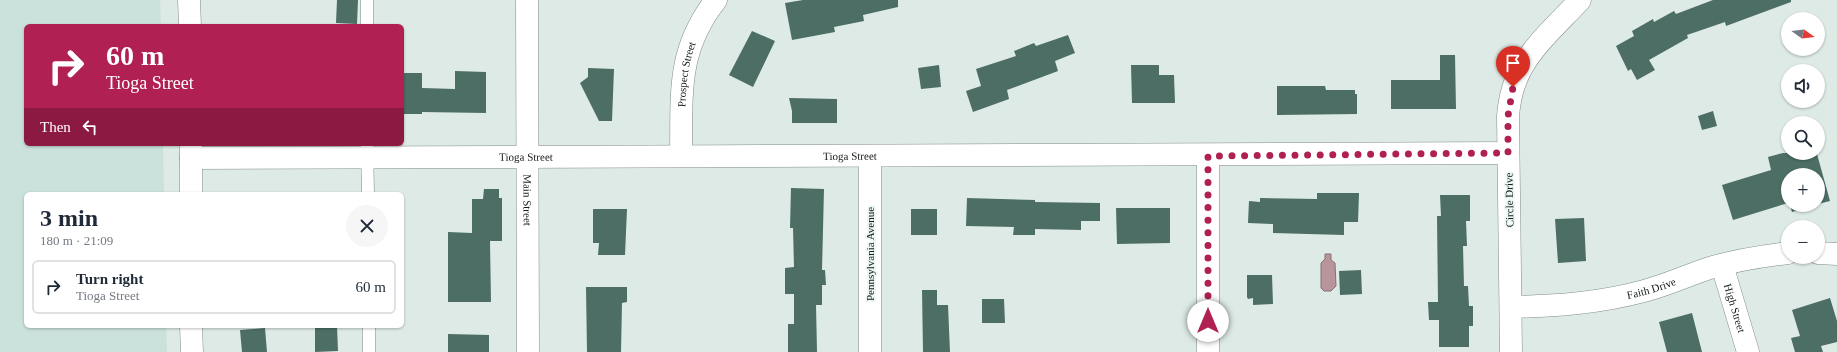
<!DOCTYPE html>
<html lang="en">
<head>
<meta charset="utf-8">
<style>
  :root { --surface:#fff; --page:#f6f6f7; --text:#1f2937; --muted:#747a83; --line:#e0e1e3 }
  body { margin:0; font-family:"Times New Roman",serif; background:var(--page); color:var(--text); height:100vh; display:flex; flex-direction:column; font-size:15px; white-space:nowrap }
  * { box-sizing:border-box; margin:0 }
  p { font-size:13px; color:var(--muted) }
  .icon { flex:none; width:22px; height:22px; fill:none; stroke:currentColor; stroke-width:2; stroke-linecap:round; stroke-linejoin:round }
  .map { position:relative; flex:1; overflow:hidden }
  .drawer { position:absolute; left:24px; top:192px; width:380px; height:136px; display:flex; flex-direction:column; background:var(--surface); border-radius:6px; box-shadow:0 1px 3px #0004 }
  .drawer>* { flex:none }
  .hud { position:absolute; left:24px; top:24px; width:380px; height:122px; border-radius:6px; box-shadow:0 1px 3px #0004; background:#b02052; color:#fff; overflow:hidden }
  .needle { width:26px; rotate:104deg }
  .tools { position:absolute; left:1781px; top:12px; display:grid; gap:8px }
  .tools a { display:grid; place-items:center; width:44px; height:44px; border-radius:50%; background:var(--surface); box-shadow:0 1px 3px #0004; font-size:20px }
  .pin { position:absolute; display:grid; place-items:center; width:34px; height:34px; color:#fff; margin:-41px -17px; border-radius:50% 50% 50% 0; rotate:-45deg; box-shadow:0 0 4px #0007 }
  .pin .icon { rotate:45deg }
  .me { position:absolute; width:44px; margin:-22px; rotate:0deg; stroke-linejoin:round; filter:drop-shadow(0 0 3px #0008) }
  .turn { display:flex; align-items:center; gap:14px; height:84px; padding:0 16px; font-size:18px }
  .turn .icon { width:52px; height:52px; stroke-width:2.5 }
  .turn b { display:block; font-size:28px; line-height:34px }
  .then { display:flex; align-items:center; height:38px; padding:0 16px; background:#0003; gap:8px; font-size:15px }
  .round { display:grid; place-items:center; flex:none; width:42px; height:42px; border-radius:21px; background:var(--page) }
  .summary { display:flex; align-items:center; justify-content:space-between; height:68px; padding:0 16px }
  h1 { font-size:24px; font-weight:700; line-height:30px }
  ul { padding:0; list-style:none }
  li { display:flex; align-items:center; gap:12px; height:54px; margin:0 8px 6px; padding:0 8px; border:2px solid var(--line); border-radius:6px }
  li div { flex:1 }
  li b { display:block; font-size:15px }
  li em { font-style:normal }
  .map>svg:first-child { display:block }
  .built { fill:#cbe1db }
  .water { fill:#b7959b; stroke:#867074 }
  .building { fill:#4c6e65 }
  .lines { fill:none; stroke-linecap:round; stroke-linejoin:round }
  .lane-casing { stroke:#818c89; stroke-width:13 }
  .street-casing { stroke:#818c89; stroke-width:23 }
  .lane { stroke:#fff; stroke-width:12 }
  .street { stroke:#fff; stroke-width:22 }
  .route { stroke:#b02052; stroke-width:7; stroke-dasharray:0 12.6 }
  .labels { text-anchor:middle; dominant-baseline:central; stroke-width:3.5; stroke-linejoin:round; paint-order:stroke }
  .street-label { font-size:11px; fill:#151a19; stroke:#eaf7f4 }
</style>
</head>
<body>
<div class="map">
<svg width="1837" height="352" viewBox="0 0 1837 352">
  <rect width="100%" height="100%" fill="#ddeae6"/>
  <!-- built -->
  <path class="built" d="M 0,0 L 160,0 L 161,26 L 26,26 L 26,144 L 163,144 L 164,194 L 26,194 L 26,326 L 166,326 L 167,352 L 0,352 Z"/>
  <!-- water -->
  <path class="water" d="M 1325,254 L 1331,254 L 1331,260 L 1335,263 L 1336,286 L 1331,291 L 1324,291 L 1321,288 L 1321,263 L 1325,259 Z"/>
  <!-- building -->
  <path class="building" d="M 337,0 L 358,0 L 357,24 L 336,23 Z
    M 803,0 L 898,0 L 898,7 L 863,15 L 864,21 L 834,27 L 835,32 L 792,40 L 785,3 Z
    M 1713,0 L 1791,0 L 1791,2 L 1726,26 L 1725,22 L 1687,35 L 1688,38 L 1649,60 L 1655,70 L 1637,80 L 1631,69 L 1628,71 L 1616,46 L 1634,36 L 1632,31 L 1653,19 L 1654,22 L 1674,11 L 1676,14 Z
    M 752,31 L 775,41 L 753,87 L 729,75 Z
    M 1068,35 L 1075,53 L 1055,61 L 1058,71 L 1007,90 L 1009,99 L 973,112 L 966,91 L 981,86 L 976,69 L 1016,56 L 1014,51 L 1034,43 L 1036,46 Z
    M 1440,55 L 1455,55 L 1456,109 L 1391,109 L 1391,80 L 1440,80 Z
    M 939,65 L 941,87 L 921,89 L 918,68 Z
    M 1131,65 L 1159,65 L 1159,75 L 1174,75 L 1175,103 L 1132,103 Z
    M 588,68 L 614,69 L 612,121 L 599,121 L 580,83 L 588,77 Z
    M 455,71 L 486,72 L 486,113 L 422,112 L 422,114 L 402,114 L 402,73 L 422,73 L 422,88 L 455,89 Z
    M 1277,86 L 1325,86 L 1326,90 L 1355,90 L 1355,94 L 1357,94 L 1357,114 L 1277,115 Z
    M 789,98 L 837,99 L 837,123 L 792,123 L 792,111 Z
    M 1713,111 L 1717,126 L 1702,130 L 1698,116 Z
    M 1783,153 L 1794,153 L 1796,159 L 1817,154 L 1830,201 L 1818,204 L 1818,175 L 1788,175 L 1788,203 L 1733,220 L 1722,185 L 1771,170 L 1768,157 Z
    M 791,188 L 824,189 L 822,270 L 825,270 L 826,285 L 822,285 L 822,305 L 816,305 L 817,352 L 788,352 L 788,324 L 794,324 L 794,294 L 785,294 L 785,268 L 794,267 L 793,228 L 790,228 Z
    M 484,189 L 499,189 L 499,198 L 502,198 L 502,241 L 490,241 L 491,302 L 448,302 L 448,232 L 472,233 L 472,199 L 483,199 Z
    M 1317,193 L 1359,193 L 1358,222 L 1344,222 L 1344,235 L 1273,233 L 1273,224 L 1248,223 L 1249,201 L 1260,202 L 1260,198 L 1317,199 Z
    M 1440,195 L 1470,195 L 1470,221 L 1466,221 L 1467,246 L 1463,246 L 1464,286 L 1468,286 L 1469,306 L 1473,306 L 1473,326 L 1469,326 L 1469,347 L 1439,347 L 1439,320 L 1429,320 L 1428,302 L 1438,302 L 1437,216 L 1441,216 Z
    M 967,198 L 1035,200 L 1035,202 L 1100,203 L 1100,221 L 1081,221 L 1081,230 L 1035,229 L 1035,235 L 1013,235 L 1014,227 L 966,226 Z
    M 1790,205 L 1816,205 L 1792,212 Z
    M 1116,208 L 1170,208 L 1170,243 L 1117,244 Z
    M 593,209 L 627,209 L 625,255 L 598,255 L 599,243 L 593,243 Z
    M 911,209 L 937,209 L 937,235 L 911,235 Z
    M 1584,218 L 1586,261 L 1558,263 L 1555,219 Z
    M 1361,270 L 1362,294 L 1340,295 L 1339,271 Z
    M 1247,275 L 1272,275 L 1273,304 L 1253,305 L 1253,298 L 1248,299 L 1247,297 Z
    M 586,287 L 627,287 L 627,302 L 622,303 L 621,352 L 587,352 Z
    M 922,290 L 937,290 L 937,305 L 948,305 L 950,352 L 923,352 Z
    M 1830,298 L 1837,321 L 1837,342 L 1821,346 L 1823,352 L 1795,352 L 1791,338 L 1800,336 L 1792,310 Z
    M 982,299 L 1004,299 L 1005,323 L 982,323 Z
    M 1692,313 L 1702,352 L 1667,352 L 1659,322 Z
    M 315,326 L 337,326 L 338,351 L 315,352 Z
    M 265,328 L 267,352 L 242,352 L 240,330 Z
    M 448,334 L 489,335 L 489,352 L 448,352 Z"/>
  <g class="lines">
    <defs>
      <path id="lane" d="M 367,0 L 367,26
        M 367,144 L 368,194
        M 369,326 L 369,352"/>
      <g id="street">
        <path d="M 189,0 L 190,26"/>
        <path id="s1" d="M 527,0 L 528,352"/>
        <path d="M 191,144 L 191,194"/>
        <path id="s2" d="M 681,156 C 682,95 676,51 716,0"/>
        <path d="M 870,156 L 870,352"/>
        <path id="s3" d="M 191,158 C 630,156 1069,156 1508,153"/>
        <path d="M 1818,253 L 1837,254"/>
        <path id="s4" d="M 1722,265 L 1748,352"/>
        <path id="s5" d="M 1511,307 C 1556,306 1600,303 1644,291 C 1668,285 1690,274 1713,267 C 1737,260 1763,256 1788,253"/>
        <path d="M 191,326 L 192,352"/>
        <path d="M 1208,352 L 1208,156"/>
        <path d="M 1511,352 L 1508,116 C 1509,104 1511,92 1516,80 C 1527,50 1559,23 1580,0"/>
      </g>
    </defs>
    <!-- lane casing -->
    <use href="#lane" class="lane-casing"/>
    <!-- street casing -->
    <use href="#street" class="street-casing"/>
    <!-- lane -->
    <use href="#lane" class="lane"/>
    <!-- street -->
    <use href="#street" class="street"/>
  </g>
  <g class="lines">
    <!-- route -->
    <path class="route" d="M 1208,321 L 1208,156 L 1508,153 L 1508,116 L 1513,87"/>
  </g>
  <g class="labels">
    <!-- street labels -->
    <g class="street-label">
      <text stroke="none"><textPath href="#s2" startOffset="82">Prospect Street</textPath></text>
      <text stroke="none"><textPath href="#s3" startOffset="659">Tioga Street</textPath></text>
      <text stroke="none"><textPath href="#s3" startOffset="335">Tioga Street</textPath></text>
      <text stroke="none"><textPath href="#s1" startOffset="200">Main Street</textPath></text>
      <text transform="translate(1509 200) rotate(-91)">Circle Drive</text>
      <text transform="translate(870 254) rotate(-90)">Pennsylvania Avenue</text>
      <text stroke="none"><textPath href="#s5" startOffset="142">Faith Drive</textPath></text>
      <text stroke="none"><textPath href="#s4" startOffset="45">High Street</textPath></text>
    </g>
  </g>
</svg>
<div class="tools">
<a><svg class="needle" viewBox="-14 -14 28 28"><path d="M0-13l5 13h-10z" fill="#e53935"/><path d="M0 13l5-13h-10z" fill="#747a83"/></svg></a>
<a><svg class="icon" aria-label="sound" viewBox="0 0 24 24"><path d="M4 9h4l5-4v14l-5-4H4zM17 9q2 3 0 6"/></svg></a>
<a><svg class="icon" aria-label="search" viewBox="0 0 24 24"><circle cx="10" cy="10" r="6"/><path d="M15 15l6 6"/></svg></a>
<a>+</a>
<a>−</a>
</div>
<div class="pin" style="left:1513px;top:87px;background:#d93025"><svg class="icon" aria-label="arrive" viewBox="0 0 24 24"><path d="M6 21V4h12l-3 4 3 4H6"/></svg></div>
<svg class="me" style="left:1208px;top:321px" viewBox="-20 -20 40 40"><circle r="19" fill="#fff"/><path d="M0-13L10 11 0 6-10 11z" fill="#b02052"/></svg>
<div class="hud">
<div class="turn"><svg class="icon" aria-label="right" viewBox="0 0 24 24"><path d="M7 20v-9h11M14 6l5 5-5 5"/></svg><div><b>60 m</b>Tioga Street</div></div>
<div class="then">Then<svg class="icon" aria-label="left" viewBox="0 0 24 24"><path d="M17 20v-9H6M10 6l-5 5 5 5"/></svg></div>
</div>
<section class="drawer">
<div class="summary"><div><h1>3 min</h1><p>180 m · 21:09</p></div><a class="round"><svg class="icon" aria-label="close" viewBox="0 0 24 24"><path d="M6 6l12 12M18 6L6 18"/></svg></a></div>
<ul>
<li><svg class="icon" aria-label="right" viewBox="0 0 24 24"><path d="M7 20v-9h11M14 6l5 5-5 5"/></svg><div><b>Turn right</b><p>Tioga Street</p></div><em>60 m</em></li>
</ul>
</section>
</div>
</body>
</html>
